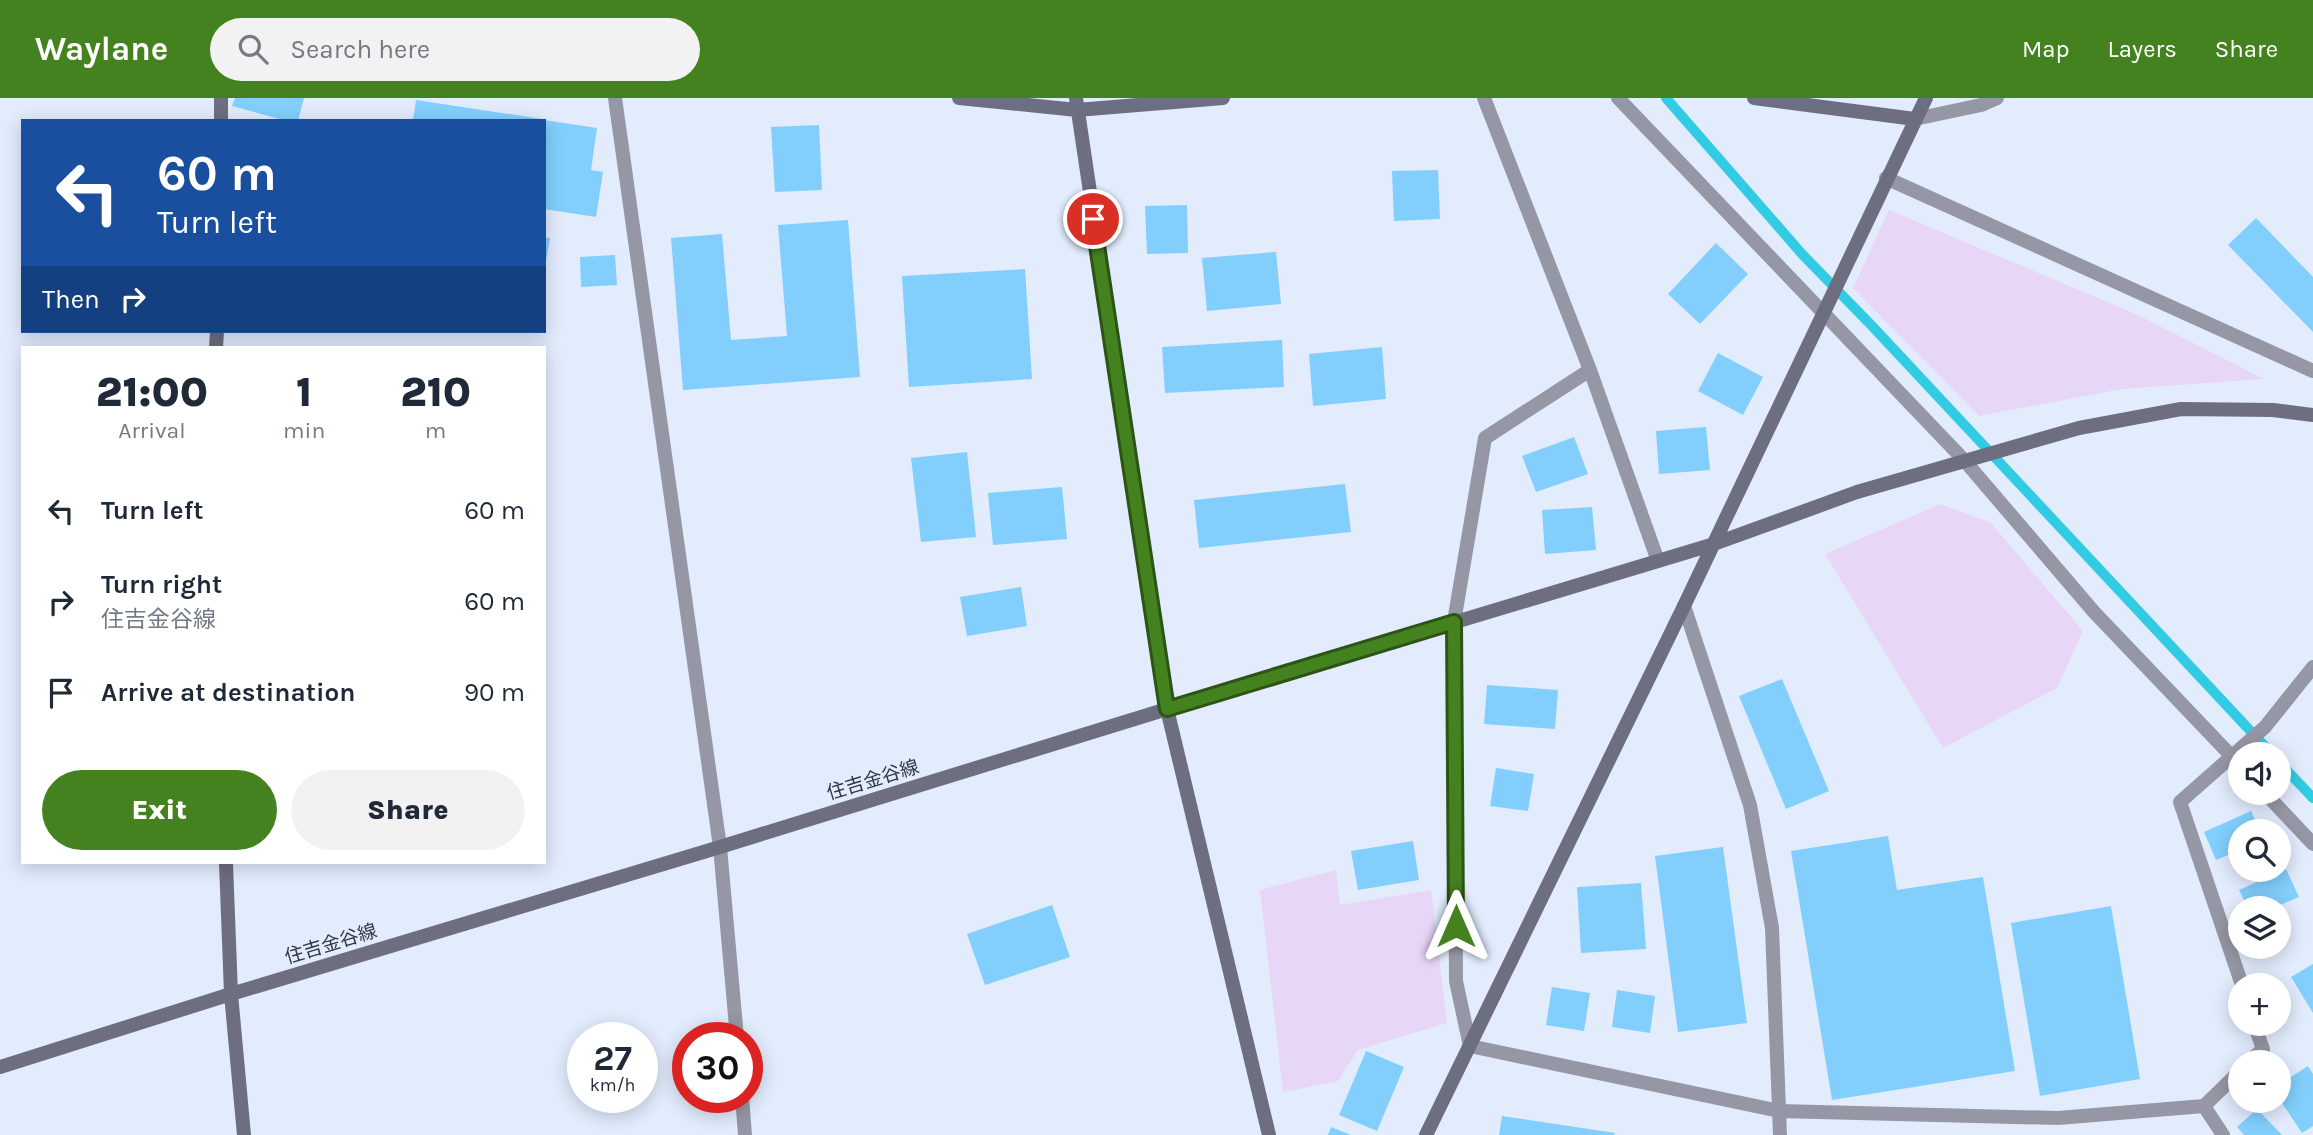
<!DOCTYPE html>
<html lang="en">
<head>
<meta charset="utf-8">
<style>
  :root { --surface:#fff; --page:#f2f2f3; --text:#1f2937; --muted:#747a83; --accent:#448220 }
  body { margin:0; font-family:Karla,"Noto Sans JP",sans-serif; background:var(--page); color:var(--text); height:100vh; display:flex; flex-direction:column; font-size:26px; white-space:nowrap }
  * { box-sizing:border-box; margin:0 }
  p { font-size:23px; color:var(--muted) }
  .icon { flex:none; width:38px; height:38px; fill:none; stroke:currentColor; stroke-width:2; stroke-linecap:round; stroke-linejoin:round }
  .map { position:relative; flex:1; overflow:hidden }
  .sheet { position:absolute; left:21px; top:248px; width:525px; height:518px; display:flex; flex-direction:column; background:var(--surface); border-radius:0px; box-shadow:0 4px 18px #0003 }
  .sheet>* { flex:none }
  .guide { position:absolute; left:21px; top:21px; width:525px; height:214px; border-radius:0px; box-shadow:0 4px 18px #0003; background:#1a4fa0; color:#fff; overflow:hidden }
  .buttons { position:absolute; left:2228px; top:644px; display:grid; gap:14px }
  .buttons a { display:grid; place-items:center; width:63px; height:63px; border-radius:50%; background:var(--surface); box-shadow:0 4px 18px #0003; font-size:35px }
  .speed { position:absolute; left:567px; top:924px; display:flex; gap:14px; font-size:35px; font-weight:700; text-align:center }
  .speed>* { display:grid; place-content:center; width:91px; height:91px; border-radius:50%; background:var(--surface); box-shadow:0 4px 18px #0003; line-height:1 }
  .speed small { font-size:18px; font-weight:400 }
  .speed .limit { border:10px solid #d22; background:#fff; color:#111 }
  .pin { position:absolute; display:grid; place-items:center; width:60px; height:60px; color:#fff; margin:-30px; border:4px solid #fff; border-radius:50%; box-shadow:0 2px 7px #0007 }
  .me { position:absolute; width:77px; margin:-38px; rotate:0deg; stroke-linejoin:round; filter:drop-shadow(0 0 5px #0008) }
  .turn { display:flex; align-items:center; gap:24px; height:147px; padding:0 21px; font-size:32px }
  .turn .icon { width:91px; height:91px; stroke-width:2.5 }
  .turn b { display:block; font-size:49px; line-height:60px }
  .then { display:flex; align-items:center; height:66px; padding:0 21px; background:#0003; gap:14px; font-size:26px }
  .eta { display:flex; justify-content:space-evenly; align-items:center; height:119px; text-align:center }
  .eta b { font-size:42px; font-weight:800; line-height:49px }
  .action { display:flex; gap:14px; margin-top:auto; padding:14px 21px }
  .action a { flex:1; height:80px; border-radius:42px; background:var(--accent); color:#fff; font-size:28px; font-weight:800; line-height:80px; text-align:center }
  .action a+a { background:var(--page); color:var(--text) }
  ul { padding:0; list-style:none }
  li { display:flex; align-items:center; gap:21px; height:91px; padding:0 21px }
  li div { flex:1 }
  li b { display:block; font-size:26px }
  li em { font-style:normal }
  header { display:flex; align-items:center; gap:42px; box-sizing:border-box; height:98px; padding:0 35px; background:var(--accent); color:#fff }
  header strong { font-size:33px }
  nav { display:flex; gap:38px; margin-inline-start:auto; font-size:24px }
  .search { width:490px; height:63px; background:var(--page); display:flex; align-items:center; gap:18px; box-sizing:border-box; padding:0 24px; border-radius:38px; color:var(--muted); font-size:26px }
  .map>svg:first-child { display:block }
  .green { fill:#e8d6f7 }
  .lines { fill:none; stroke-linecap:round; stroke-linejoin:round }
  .stream { stroke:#31cce4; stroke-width:10 }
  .building { fill:#82cffd }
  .street { stroke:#9697a4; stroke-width:14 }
  .secondary { stroke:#6e6e81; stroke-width:14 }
  .route-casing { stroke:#2c5415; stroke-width:18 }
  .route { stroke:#448220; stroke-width:12 }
  .labels { text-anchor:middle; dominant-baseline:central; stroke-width:5; stroke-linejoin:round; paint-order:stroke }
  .street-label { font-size:19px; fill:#313742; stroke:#e2ecfd }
</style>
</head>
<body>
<header>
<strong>Waylane</strong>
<div class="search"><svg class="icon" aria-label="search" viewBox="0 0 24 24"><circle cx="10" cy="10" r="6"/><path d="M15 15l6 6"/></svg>Search here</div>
<nav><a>Map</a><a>Layers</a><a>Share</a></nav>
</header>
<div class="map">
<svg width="2313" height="1037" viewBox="0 0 2313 1037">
  <rect width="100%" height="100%" fill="#e2ecfd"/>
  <!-- green -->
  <path class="green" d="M 1889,112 L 2136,216 L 2264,281 L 2122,291 L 1979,318 L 1853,190 Z
    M 1940,406 L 1990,424 L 2083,533 L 2057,590 L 1943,650 L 1825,456 Z
    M 1336,772 L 1340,807 L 1431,792 L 1447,925 L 1358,952 L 1338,983 L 1283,994 L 1260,792 Z"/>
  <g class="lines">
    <!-- stream -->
    <path class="stream" d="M 1666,0 L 1802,156 L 1873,229 L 2272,656
      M 2278,663 L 2313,700"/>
  </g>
  <!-- building -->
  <path class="building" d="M 235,0 L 304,0 L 298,23 L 287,23 L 232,8 Z
    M 416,2 L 542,21 L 542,23 L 413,23 Z
    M 544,22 L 597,30 L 591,72 L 603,74 L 596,119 L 544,111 Z
    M 819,27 L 822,92 L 775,94 L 771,29 Z
    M 1438,72 L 1440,121 L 1394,123 L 1392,73 Z
    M 1187,107 L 1188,155 L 1147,156 L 1145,108 Z
    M 2256,120 L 2313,179 L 2313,234 L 2228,147 Z
    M 848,122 L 860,279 L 683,292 L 671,140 L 722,136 L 731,242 L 787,238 L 778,127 Z
    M 544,139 L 550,140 L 546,163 L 544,163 Z
    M 1716,145 L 1748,176 L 1700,226 L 1668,196 Z
    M 1276,154 L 1281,206 L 1207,213 L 1202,160 Z
    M 615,157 L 617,187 L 581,189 L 580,159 Z
    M 1025,171 L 1032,281 L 909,289 L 902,178 Z
    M 1282,242 L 1284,289 L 1165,295 L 1162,249 Z
    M 1382,249 L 1386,301 L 1313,308 L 1309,256 Z
    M 1718,255 L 1763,279 L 1743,317 L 1698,293 Z
    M 1706,329 L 1710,372 L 1659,376 L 1656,333 Z
    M 1574,339 L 1588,376 L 1536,394 L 1522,358 Z
    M 967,354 L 976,439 L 921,444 L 911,360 Z
    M 1345,386 L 1351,434 L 1199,450 L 1194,402 Z
    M 1062,389 L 1067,441 L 993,447 L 988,395 Z
    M 1592,409 L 1596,452 L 1545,456 L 1542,412 Z
    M 1021,489 L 1027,528 L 967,538 L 960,499 Z
    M 1782,581 L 1829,693 L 1786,711 L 1739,598 Z
    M 1487,587 L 1558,592 L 1555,631 L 1484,626 Z
    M 1496,670 L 1534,676 L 1528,713 L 1490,708 Z
    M 2251,713 L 2260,733 L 2240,733 L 2240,752 L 2216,762 L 2204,734 Z
    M 1888,738 L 1897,792 L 1983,779 L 2015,973 L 1832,1002 L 1791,753 Z
    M 1413,743 L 1419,782 L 1358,792 L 1351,753 Z
    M 1723,749 L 1747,925 L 1678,934 L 1655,758 Z
    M 2286,771 L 2299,799 L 2273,810 L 2248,810 L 2239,792 Z
    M 1641,785 L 1646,851 L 1581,855 L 1577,789 Z
    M 1052,807 L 1070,859 L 985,887 L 967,836 Z
    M 2111,808 L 2140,981 L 2040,998 L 2011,825 Z
    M 2313,866 L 2313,915 L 2291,879 Z
    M 1552,889 L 1590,895 L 1584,933 L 1546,927 Z
    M 1617,892 L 1655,898 L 1650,935 L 1612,929 Z
    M 1366,953 L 1404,969 L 1377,1033 L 1339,1017 Z
    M 2308,968 L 2313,976 L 2313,1028 L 2302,1035 L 2278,999 L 2278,987 Z
    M 2257,1011 L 2282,1037 L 2244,1037 L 2237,1029 Z
    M 1502,1018 L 1615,1035 L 1614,1037 L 1499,1037 Z
    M 1331,1029 L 1351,1037 L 1328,1037 Z"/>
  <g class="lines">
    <!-- street -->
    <path class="street" d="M 615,0 L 720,749 L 737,940
      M 1484,0 L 1590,272 L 1485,340 L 1454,524 L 1456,883 L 1470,948 L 1779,1013 L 2058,1020 L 2204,1008
      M 1618,0 L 1964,362 L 2094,514 L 2240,667
      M 1915,21 L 1981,7 L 1997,0
      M 1886,80 L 2313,273
      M 1590,272 L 1658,463
      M 1684,508 L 1750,707 L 1772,830 L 1780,1037
      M 2265,695 L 2313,746
      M 2242,887 L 2180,704 L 2265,629 L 2313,569
      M 2249,964 L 2263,951 L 2254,926
      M 742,999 L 745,1037
      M 2223,1037 L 2204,1008 L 2240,973"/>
    <!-- secondary -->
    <path class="secondary" d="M 959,0 L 1077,12 L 1223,0
      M 1754,0 L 1915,21
      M 221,23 L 221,0
      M 216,250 L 217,233
      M 226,765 L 231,896 L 244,1037
      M 0,969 L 231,896 L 720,749 L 1167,611 L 1076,0
      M 1269,1037 L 1167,611 L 1711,447 L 1857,394 L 2079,330 L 2181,311 L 2273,312 L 2313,317
      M 1426,1037 L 1684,508 L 1926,0"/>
  </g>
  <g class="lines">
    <defs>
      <path id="route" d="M 1093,121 L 1167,611 L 1454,524 L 1456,828"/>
    </defs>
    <!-- route casing -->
    <use href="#route" class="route-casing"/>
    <!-- route -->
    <use href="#route" class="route"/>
  </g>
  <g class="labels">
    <!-- street labels -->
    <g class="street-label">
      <text transform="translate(873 682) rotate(-17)">住吉金谷線</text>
      <text transform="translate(331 846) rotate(-17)">住吉金谷線</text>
    </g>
  </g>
</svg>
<div class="buttons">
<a><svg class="icon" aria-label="sound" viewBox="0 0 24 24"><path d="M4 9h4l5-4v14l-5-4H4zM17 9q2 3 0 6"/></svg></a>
<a><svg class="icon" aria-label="search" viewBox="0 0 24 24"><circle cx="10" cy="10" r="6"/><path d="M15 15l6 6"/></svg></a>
<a><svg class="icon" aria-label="layers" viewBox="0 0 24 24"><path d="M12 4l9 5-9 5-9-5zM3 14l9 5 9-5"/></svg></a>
<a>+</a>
<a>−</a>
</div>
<div class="speed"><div>27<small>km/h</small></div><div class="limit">30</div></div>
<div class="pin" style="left:1093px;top:121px;background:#d93025"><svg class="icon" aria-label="arrive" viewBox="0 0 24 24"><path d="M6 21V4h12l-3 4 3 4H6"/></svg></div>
<svg class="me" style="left:1456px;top:828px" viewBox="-20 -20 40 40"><path d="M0-17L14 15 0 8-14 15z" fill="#448220" stroke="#fff" stroke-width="4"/></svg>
<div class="guide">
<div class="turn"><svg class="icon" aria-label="left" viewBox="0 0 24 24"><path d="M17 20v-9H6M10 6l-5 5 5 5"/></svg><div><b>60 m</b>Turn left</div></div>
<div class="then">Then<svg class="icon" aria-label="right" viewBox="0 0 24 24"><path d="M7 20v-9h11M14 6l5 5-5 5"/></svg></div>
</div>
<section class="sheet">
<div class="eta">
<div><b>21:00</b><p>Arrival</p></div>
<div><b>1</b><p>min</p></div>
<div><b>210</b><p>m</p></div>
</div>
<ul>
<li><svg class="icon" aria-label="left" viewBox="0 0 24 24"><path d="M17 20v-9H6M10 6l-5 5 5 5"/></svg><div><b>Turn left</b></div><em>60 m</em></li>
<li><svg class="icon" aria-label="right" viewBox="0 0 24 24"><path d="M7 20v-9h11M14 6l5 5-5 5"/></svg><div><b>Turn right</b><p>住吉金谷線</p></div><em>60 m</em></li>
<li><svg class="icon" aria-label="arrive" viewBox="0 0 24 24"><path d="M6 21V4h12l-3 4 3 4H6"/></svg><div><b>Arrive at destination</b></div><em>90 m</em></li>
</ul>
<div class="action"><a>Exit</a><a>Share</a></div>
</section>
</div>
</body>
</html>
